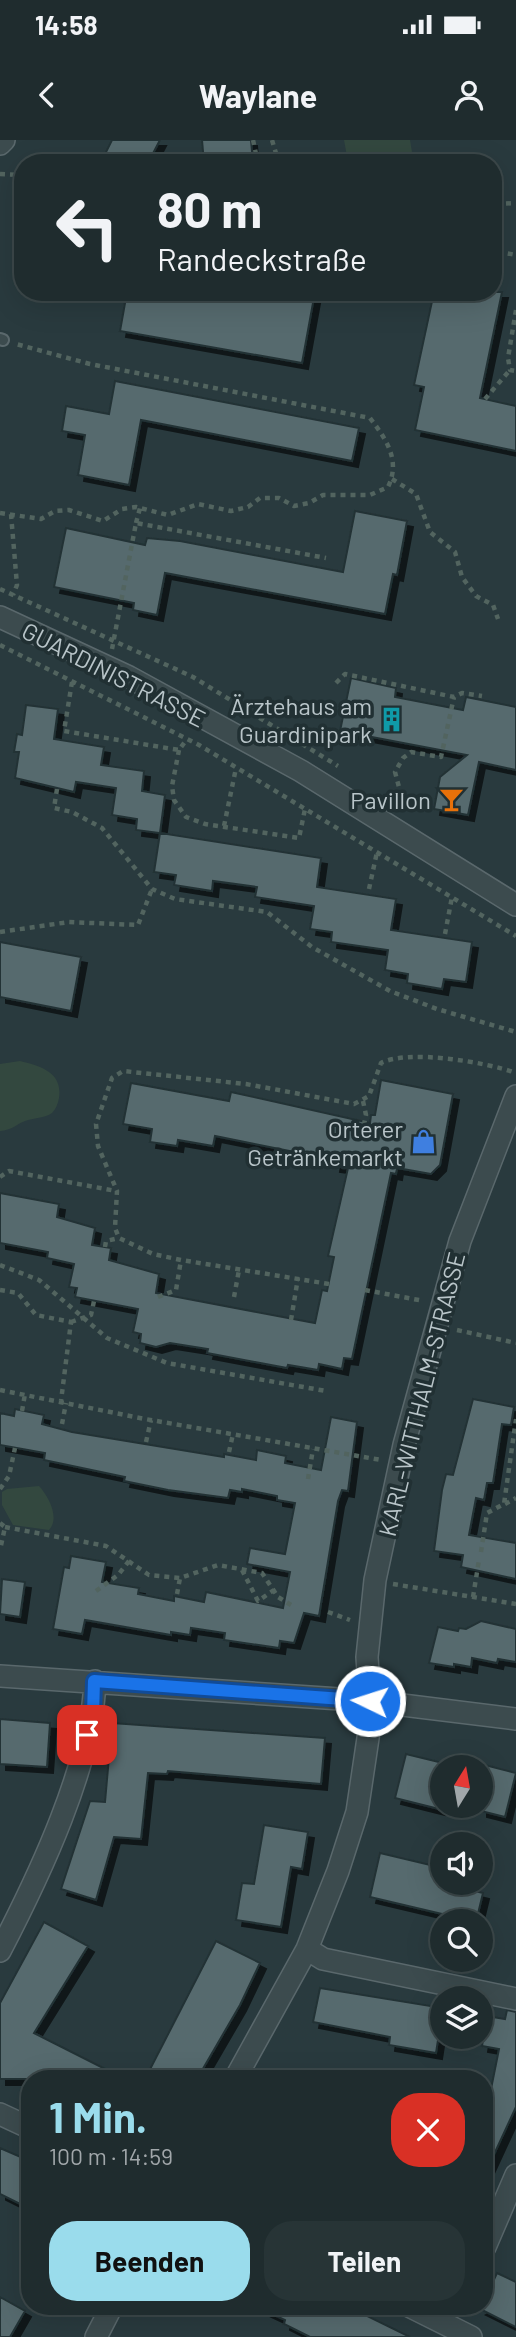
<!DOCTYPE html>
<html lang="de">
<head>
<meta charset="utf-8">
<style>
  :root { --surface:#1f2c2e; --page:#273436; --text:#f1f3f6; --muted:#a1a7aa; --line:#3c484a; --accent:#9adcec }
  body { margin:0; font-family:Barlow,sans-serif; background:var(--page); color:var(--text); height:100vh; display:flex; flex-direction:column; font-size:26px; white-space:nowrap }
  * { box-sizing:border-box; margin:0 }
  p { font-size:23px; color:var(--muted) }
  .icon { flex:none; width:38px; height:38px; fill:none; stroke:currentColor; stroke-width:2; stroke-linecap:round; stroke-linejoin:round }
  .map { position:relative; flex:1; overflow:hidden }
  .details { position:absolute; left:21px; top:1930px; width:472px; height:245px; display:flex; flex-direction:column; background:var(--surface); border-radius:28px; box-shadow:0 7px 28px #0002,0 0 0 2px var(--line) }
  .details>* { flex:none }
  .banner { position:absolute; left:14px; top:14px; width:488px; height:147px; border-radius:28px; box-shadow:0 7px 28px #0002,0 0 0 2px var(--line); background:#1f2c2e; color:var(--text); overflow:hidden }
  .needle { width:46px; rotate:11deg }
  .fabs { position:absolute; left:430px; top:1615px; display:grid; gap:14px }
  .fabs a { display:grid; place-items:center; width:63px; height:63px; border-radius:50%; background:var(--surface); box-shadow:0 7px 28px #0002,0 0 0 2px var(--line); font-size:35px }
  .pin { position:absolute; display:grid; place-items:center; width:60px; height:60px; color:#fff; margin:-30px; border-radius:14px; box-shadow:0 4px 10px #0006 }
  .me { position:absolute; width:77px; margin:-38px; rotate:274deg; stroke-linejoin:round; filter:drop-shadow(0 0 5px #0008) }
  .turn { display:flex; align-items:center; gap:24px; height:147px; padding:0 28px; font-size:32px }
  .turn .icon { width:91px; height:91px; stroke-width:2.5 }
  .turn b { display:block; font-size:49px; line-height:60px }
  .round { display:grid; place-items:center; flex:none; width:74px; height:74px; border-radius:28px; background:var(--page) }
  .head { display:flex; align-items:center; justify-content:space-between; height:119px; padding:0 28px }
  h1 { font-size:42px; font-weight:700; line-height:52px; color:var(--accent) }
  .button { display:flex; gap:14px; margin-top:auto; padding:14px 28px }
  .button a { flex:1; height:80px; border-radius:28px; background:var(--accent); color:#111; font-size:28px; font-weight:700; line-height:80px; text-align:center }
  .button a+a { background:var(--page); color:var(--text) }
  .status { display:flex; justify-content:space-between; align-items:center; height:49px; padding:0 35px; background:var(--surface); direction:ltr }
  .status svg { height:19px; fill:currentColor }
  header { display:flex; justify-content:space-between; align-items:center; height:91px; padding:0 28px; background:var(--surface); font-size:32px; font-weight:700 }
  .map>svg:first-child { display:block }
  .green { fill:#33483f }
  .building { fill:#576a6e; stroke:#233235; stroke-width:2; filter:url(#shadow) }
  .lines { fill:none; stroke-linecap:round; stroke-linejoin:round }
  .lane-casing { stroke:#5a686c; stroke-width:14 }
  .street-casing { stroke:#5a686c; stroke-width:24 }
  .path { stroke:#52645f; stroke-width:4.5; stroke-dasharray:5 5; stroke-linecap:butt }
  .lane { stroke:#3c4b4e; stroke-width:10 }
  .street { stroke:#3c4b4e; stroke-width:21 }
  .route-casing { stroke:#114b97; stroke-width:18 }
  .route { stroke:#1a73e8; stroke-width:12 }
  .labels { text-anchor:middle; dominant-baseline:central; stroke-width:7; stroke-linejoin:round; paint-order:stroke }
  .street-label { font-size:24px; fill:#b9c5c9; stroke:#213033 }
  .poi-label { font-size:24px; fill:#b9c5c9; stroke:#213033; text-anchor:end }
</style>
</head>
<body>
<div class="status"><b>14:58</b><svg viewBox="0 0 49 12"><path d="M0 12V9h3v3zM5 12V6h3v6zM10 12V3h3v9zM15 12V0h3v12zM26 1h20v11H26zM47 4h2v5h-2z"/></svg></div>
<header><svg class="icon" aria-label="back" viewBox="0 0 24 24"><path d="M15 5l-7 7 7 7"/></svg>Waylane<svg class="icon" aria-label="person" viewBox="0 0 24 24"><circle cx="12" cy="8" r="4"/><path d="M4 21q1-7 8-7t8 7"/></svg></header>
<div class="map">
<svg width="516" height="2197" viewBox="0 0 516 2197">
  <defs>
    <filter id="shadow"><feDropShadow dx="6" dy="6" stdDeviation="0" flood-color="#0009"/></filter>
  </defs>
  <rect width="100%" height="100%" fill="#293a3e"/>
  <!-- green -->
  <path class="green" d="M 344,0 L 410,0 L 412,12 L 348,22 Z
    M 20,921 C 40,926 63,932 59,958 C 58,963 56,969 52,973 C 45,978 33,978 25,981 C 15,985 12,990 0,991 L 0,924 Z
    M 39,1346 C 49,1357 60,1378 49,1390 L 13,1385 L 2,1365 L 2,1352 L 7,1349 Z"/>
  <!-- building -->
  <path class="building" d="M 112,0 L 160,0 L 148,23 L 118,23 L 104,16 Z
    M 202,0 L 251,0 L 253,23 L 204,23 Z
    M 127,152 L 315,152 L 302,223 L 120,191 Z
    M 434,152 L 502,152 L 480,258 L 516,266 L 516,311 L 415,290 L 424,247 L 414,245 Z
    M 115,241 L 359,288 L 352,321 L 141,280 L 129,345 L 78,335 L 85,295 L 62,291 L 66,266 L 109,274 Z
    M 355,371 L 407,381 L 397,435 L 393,434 L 385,474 L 165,433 L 157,475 L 133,470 L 134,463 L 54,447 L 66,388 L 145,405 L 147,398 L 180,401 L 343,432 Z
    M 351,538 L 396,548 L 395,557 L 463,570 L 466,557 L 516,567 L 516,630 L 479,622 L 468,675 L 434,669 L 440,637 L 467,615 L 340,591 Z
    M 26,565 L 58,569 L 54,599 L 104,607 L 101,625 L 144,631 L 142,651 L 165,655 L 160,693 L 321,718 L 317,747 L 396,759 L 391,790 L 472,802 L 466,842 L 444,839 L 442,849 L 407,843 L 408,834 L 385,830 L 388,810 L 331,802 L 332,792 L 310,789 L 314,766 L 255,757 L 257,747 L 213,741 L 212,751 L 174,745 L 176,735 L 154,732 L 160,693 L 136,690 L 137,679 L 112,675 L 116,648 L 76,642 L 74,652 L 15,638 L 19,612 L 14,612 L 17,594 L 22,595 Z
    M 0,802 L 81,817 L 71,871 L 0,857 Z
    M 381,940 L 453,954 L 440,1025 L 431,1034 L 397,1028 L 396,1034 L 391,1033 L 352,1219 L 344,1218 L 342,1229 L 319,1224 L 318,1230 L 288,1225 L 287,1228 L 207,1213 L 208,1209 L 170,1203 L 156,1207 L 140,1203 L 141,1194 L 133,1192 L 138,1169 L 75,1157 L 77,1148 L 69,1147 L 74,1124 L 47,1118 L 48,1112 L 0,1103 L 0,1053 L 59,1064 L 57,1077 L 95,1088 L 92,1105 L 111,1108 L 109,1120 L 159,1134 L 156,1153 L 315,1183 L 322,1150 L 327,1151 L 334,1117 L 328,1116 L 348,1028 L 334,1026 L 335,1020 L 215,996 L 213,1006 L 178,1000 L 177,1006 L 150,1002 L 152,989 L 123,984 L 131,943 L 229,961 L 231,952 L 370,983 L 371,975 L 375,975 Z
    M 473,1259 L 514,1267 L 511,1285 L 502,1284 L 493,1343 L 487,1343 L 484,1360 L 476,1358 L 469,1395 L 516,1403 L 516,1439 L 461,1427 L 463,1415 L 434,1411 L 442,1350 L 446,1334 L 453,1335 Z
    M 15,1269 L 44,1275 L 42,1284 L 72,1292 L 224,1317 L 224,1314 L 256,1320 L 257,1310 L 286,1316 L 285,1323 L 321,1330 L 331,1277 L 357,1282 L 348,1351 L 342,1350 L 338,1361 L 319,1476 L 304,1473 L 294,1503 L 280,1501 L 279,1508 L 224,1500 L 225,1493 L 191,1488 L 190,1495 L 171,1492 L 171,1495 L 85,1480 L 82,1494 L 53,1489 L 64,1427 L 69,1428 L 71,1416 L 106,1422 L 102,1442 L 139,1448 L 138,1454 L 174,1461 L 174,1456 L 204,1462 L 206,1452 L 283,1468 L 290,1432 L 247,1424 L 250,1408 L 285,1414 L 295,1363 L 277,1360 L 277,1356 L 242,1349 L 242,1352 L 230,1350 L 228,1358 L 168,1350 L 124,1341 L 125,1337 L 44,1320 L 45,1313 L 0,1305 L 0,1273 L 14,1276 Z
    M 2,1439 L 25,1442 L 20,1477 L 0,1474 Z
    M 481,1481 L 516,1489 L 516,1522 L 498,1519 L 497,1523 L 472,1518 L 471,1527 L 454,1524 L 454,1527 L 429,1523 L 438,1487 L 458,1491 L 459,1488 L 466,1489 Z
    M 0,1579 L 50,1583 L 47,1627 L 0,1624 Z
    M 112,1583 L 325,1598 L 321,1644 L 168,1631 L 167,1634 L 148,1633 L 141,1699 L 114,1697 L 96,1760 L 61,1749 L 90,1661 L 105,1662 Z
    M 406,1614 L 443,1623 L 443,1653 L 439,1669 L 395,1658 Z
    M 481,1624 L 516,1633 L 505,1677 L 481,1671 Z
    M 264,1685 L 308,1692 L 302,1729 L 291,1727 L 281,1787 L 236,1780 L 242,1743 L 254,1744 Z
    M 380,1713 L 443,1728 L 443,1743 L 483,1753 L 476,1782 L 370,1757 Z
    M 44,1782 L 88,1806 L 34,1893 L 125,1939 L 0,1939 L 0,1863 Z
    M 216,1801 L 260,1823 L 240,1865 L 197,1939 L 145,1939 Z
    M 320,1848 L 443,1868 L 436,1913 L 389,1905 L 390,1897 L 313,1882 Z
    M 507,1870 L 516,1872 L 516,1967 L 485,2034 L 485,1957 L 489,1959 L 499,1909 L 482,1906 L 487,1876 L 505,1879 Z
    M 0,2008 L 30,2021 L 30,2069 L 0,2054 Z
    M 497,2133 L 516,2142 L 516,2187 L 480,2169 L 485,2166 L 485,2159 Z
    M 0,2157 L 25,2171 L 10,2197 L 0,2197 Z
    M 255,2166 L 347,2166 L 410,2197 L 310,2197 L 284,2184 L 285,2180 Z"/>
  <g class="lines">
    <defs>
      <path id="lane" d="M 0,199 L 3,200"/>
      <path id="street" d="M 0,4 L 4,0
        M 0,477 L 129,537 L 301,631 L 516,765
        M 0,1536 L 370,1561 L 516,1579
        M 307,1809 L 323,1819 L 516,1859
        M 0,1811 C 39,1736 92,1625 95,1541
        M 235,1939 L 307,1809 L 338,1731 L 357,1672 L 371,1578 L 367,1517 L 375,1440 L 404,1305 L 460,1101 L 516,956
        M 0,1974 L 30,1988
        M 485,2107 L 516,2035
        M 409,2166 L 471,2197
        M 96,2197 L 112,2166"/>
    </defs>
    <!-- lane casing -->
    <use href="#lane" class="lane-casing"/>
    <!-- street casing -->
    <use href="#street" class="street-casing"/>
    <!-- path -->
    <path class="path" d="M 253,0 L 258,23
      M 272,0 L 279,23
      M 0,34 L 23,35
      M 496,64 L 495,111 L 516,115
      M 496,64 L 516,63
      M 516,170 L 508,218 L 510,230 L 516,231
      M 485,259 L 510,230
      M 392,339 L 416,354 L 430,392 L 455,412 L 462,437 L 476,456 L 493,465 L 498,479
      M 0,373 L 41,379 L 55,371 L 69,370 L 103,381 L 122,369 L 136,367 L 168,375 L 198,364 L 231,371 L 248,367 L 260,358 L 279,358 L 294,366 L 309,363 L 323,355 L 370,355 L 388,347 C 401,320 386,299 370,278 L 90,224 L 16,204
      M 11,374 L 17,445 L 13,455
      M 136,383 L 140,368
      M 0,449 L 193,537 L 338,626
      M 0,505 L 199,605 L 516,796
      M 112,509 L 136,383 L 326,418
      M 72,542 L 64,591 L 179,610 L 187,599
      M 336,543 L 345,534 L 454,557 L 462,553 L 482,556
      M 179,610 L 172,646 L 174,660 L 186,677 L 205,684 L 299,698 L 305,669
      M 57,649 L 54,668 L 72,672 L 102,688 L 152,749 L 175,759 L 267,772 L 312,807 L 390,851 L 437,869 L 516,892
      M 399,666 L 400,651 L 395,632 L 403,618 L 411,612 L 441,617 L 454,557
      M 224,686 L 236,628
      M 369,749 L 377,712
      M 0,792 L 69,782 L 138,785 L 152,749
      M 445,794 L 452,757
      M 363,961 L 366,975 L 363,989
      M 0,1037 L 9,1031 L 116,1051
      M 105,1107 L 106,1101 L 119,1098
      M 0,1125 L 39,1140 L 107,1198 L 167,1223 L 326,1251
      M 329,1144 L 181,1120 L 153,1114 L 119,1098 L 115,1088 L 117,1051 L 98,1006 L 96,984 L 112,938 L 123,931 L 246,944 L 354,964 L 369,956 L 381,923 C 408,909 486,922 516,933
      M 0,1150 L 18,1153 L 36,1175 L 71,1182 L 61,1261
      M 365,1150 L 424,1161
      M 158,1157 L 176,1150 L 181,1120
      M 234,1157 L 239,1130
      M 291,1180 L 298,1138
      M 71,1182 L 91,1175 L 94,1161
      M 457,1190 L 516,1203
      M 0,1250 L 145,1279 L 381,1320
      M 22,1271 L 25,1254
      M 62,1284 L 66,1263
      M 146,1302 L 151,1280
      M 229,1312 L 233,1294
      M 308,1339 L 313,1309
      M 0,1349 L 9,1336 L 15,1308
      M 505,1364 L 516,1358
      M 0,1383 L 5,1387 L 0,1410
      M 5,1387 L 106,1406 L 149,1435 L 180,1438 L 218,1425 L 262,1433 L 278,1457 L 291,1465
      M 481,1412 L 487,1373 L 504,1364 L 516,1279
      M 242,1430 L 258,1461 L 274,1450
      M 393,1444 L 516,1464
      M 96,1451 L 118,1435 L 129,1421
      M 177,1454 L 180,1438
      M 473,1457 L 479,1420
      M 328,1472 L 350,1480"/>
    <!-- lane -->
    <use href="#lane" class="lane"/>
    <!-- street -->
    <use href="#street" class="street"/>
  </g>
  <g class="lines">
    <defs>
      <path id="route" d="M 87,1595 L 93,1574 L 94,1541 L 370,1561"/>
    </defs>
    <!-- route casing -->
    <use href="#route" class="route-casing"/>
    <!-- route -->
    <use href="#route" class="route"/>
  </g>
  <!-- icons -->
  <defs>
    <symbol id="building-bare" viewBox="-9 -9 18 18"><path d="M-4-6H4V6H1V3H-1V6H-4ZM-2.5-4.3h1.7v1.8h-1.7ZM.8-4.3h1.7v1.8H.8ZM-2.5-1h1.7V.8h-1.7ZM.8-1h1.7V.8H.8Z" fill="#0f9aa8" stroke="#213033" stroke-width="2.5" paint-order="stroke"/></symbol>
    <symbol id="bar-bare" viewBox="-9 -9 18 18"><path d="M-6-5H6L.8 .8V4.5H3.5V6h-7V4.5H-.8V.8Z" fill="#e8710a" stroke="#213033" stroke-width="2.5" paint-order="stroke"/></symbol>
    <symbol id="shop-bare" viewBox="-9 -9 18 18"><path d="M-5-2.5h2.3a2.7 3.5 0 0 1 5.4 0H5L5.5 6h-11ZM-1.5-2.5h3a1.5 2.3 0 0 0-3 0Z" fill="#3f7fe0" stroke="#213033" stroke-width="2.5" paint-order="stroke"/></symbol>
  </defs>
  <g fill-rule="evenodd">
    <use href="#building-bare" x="374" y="562" width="35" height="35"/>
    <use href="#bar-bare" x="434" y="642" width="35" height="35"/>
    <use href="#shop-bare" x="406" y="984" width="35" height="35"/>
  </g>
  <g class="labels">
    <!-- street labels -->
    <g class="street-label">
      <text transform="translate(114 534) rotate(27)">GUARDINISTRASSE</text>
      <text transform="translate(421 1254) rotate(-76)">KARL-WITTHALM-STRASSE</text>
    </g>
    <!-- poi labels -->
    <g class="poi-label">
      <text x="372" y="565">Ärztehaus am<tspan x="372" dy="28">Guardinipark</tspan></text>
      <text x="431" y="659">Pavillon</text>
      <text x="403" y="988">Orterer<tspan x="403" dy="28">Getränkemarkt</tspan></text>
    </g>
  </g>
</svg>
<div class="fabs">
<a><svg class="needle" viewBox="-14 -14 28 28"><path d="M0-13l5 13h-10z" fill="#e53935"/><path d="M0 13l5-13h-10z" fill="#a1a7aa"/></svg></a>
<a><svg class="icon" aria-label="sound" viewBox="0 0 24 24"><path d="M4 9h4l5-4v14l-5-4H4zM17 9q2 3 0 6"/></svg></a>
<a><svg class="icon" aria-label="search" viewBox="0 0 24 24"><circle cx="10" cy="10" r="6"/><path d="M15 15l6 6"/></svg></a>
<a><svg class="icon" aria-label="layers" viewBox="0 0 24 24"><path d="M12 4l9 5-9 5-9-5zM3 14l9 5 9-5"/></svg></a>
</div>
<div class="pin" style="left:87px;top:1595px;background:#d93025"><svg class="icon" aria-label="arrive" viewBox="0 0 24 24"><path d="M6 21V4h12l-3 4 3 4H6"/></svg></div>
<svg class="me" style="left:370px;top:1561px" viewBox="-20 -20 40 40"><circle r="17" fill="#1a73e8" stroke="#fff" stroke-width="3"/><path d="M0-11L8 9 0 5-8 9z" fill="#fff"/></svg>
<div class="banner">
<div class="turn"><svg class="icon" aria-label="left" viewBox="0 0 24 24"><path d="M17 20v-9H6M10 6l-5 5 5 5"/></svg><div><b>80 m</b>Randeckstraße</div></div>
</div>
<section class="details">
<div class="head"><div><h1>1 Min.</h1><p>100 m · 14:59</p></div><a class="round" style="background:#d93025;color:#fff"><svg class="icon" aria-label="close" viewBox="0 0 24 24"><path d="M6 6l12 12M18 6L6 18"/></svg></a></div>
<div class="button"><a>Beenden</a><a>Teilen</a></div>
</section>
</div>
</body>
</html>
